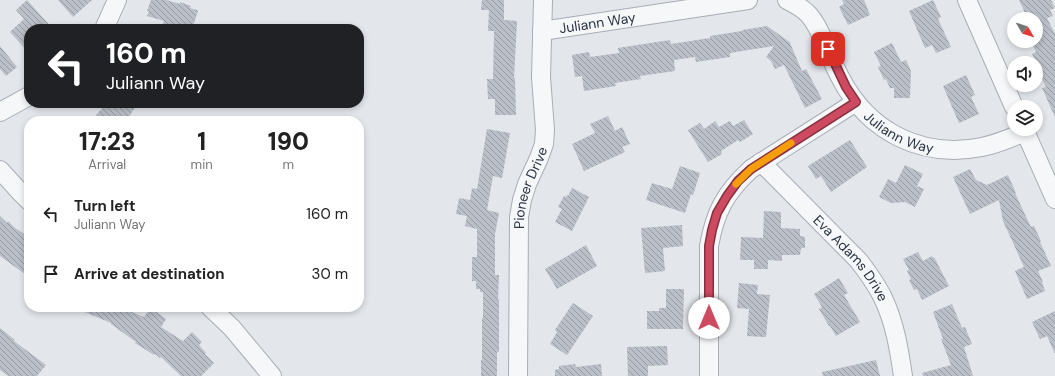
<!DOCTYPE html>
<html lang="en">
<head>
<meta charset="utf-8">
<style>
  :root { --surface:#fff; --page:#f2f2f2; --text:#222; --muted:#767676 }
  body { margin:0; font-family:"DM Sans",sans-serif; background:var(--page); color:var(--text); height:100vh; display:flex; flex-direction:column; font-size:15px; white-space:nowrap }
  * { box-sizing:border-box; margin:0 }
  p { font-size:13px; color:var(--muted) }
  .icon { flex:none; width:22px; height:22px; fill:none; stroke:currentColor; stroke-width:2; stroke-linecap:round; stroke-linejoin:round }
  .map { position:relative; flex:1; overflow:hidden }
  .drawer { position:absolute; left:24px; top:116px; width:340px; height:196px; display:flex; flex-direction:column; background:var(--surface); border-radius:16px; box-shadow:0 2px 6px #0003 }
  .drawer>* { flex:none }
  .hud { position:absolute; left:24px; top:24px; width:340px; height:84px; border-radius:16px; box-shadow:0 2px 6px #0003; background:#202124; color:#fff; overflow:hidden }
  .needle { width:26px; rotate:129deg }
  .buttons { position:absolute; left:1007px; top:12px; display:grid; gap:8px }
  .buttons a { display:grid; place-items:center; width:36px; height:36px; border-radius:50%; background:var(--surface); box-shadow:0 2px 6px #0003; font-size:20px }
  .pin { position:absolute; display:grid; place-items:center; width:34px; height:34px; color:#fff; margin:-17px; border-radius:8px; box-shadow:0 2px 6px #0006 }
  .me { position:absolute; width:44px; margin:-22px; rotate:0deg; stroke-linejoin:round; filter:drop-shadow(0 0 3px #0008) }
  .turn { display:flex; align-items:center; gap:14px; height:84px; padding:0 16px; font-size:18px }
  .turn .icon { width:52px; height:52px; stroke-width:2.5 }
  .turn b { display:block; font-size:28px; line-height:34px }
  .eta { display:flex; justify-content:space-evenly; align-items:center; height:68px; text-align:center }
  .eta b { font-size:24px; font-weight:800; line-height:28px }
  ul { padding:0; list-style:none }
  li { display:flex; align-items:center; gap:12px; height:60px; padding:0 16px }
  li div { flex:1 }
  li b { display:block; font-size:15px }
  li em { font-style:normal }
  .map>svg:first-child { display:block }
  .building { fill:url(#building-back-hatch) }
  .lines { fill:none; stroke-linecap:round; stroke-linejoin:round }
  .minor-casing { stroke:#a8adb5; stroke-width:20 }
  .minor { stroke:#f5f7f9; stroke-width:18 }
  .route-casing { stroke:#85303e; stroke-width:10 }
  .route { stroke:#cd4a60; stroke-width:7 }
  .slow { stroke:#f59e0b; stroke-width:7 }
  .labels { text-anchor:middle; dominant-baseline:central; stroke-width:3; stroke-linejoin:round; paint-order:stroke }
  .street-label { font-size:14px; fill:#2b3443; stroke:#f2f5f8 }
</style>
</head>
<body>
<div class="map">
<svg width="1055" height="376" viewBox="0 0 1055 376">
  <defs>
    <pattern id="building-back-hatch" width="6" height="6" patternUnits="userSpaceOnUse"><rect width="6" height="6" fill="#babfc8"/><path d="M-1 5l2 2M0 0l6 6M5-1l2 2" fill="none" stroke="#979ca4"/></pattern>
  </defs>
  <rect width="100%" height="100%" fill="#e3e6eb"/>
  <!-- building -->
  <path class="building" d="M 27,0 L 53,29 L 29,29 L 29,53 L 10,32 L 24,19 L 16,10 Z
    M 58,0 L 92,0 L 73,17 Z
    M 151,0 L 166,0 L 180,4 L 180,2 L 191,6 L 190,8 L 197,10 L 198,11 L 192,29 L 161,29 L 164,21 L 147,16 L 149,11 L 147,11 Z
    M 482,0 L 504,0 L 504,20 L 517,21 L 514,78 L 515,78 L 516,115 L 495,115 L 495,99 L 488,99 L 487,79 L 493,79 L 494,31 L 488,31 L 489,10 L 481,10 Z
    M 842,0 L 864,0 L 870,15 L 848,25 L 839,7 L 844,4 Z
    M 933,0 L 941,17 L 938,19 L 951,47 L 936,53 L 932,45 L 925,48 L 909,11 Z
    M 1019,0 L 1051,0 L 1055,8 L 1050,10 L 1053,16 L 1047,18 L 1055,34 L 1055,117 L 1042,88 L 1046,87 L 1036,66 L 1036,61 L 1032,54 L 1036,52 L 1031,41 L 1036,41 L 1036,19 L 1028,19 Z
    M 767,26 L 791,43 L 790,43 L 802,71 L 806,69 L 822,99 L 805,108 L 784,65 L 775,69 L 771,61 L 766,57 L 774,46 L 730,53 L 730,57 L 696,62 L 695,57 L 674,60 L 675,71 L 640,76 L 641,79 L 615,83 L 616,86 L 584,91 L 582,76 L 575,77 L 572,55 L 589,52 L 590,57 L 619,53 L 618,48 L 670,40 L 671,44 L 710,38 L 710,36 L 742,31 L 742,30 Z
    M 892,43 L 901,62 L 906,60 L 911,71 L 910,98 L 894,98 L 894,88 L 890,88 L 886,79 L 884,80 L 878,67 L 881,66 L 874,52 Z
    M 0,46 L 17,67 L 6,76 L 0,69 Z
    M 966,75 L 975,95 L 971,97 L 979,114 L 959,123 L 943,86 Z
    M 107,103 L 138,103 L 126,121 L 93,121 L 98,116 L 96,115 Z
    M 608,116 L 615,131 L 622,127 L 630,144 L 622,147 L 625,152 L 584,171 L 572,144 L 595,133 L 590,124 Z
    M 744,120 L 753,134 L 740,142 L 738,140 L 721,151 L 722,154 L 708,162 L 688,130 L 700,123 L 704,129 L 715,121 L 719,127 L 730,121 L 733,126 Z
    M 487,129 L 510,133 L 502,178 L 493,176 L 487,210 L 499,213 L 495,234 L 495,275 L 499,275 L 498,300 L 499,300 L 499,352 L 497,352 L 497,376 L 481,376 L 481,360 L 482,360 L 482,318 L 483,318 L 483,292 L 480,292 L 480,289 L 476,289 L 476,281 L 472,281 L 472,257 L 477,257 L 477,229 L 465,226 L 467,216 L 456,214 L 459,198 L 470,200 L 472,188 L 477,189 Z
    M 850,140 L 867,167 L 831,192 L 821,176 L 816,179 L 808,166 Z
    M 905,165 L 923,174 L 917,186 L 924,189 L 915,207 L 905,202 L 891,203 L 879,197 L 888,179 L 896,183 Z
    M 680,166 L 700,173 L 693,195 L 691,194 L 685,213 L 646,200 L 652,183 L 672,189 Z
    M 970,169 L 976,180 L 987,185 L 1008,175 L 1016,193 L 1015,193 L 1031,227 L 1034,226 L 1041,241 L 1040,242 L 1051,266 L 1038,271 L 1043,282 L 1042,282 L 1045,291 L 1027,299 L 1015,271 L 1024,267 L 1003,221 L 999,200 L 970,214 L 953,177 Z
    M 572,188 L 589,197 L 572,231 L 555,222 L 562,209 L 558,207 L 564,196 L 566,197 L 567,195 L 568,196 Z
    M 764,211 L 781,212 L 781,228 L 800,229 L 800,236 L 805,237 L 805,248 L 801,248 L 800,255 L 782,255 L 782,261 L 768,260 L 768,269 L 754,269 L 754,260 L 740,260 L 741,237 L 763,238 Z
    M 0,216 L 7,223 L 8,221 L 15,228 L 29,237 L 29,277 L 0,256 Z
    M 682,225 L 683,246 L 663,248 L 665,271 L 645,273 L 641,228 Z
    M 586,245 L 597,266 L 557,289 L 545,269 Z
    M 918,252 L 923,261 L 932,256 L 933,258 L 934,257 L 949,286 L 922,300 L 917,289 L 914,290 L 909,280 L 911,279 L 907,271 L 909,270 L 903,259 Z
    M 839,278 L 848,293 L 844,295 L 860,322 L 836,336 L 830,326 L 829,326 L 819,309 L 822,307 L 814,294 Z
    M 739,283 L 758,285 L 757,294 L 770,295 L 766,337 L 747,336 L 749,309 L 737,308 Z
    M 666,289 L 684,289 L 683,329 L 647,329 L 647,311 L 659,311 L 659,308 L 666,308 Z
    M 573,303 L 593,316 L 567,355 L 550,344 L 557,332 L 555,330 Z
    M 952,304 L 962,328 L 965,327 L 972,344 L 964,347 L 973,376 L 923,376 L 922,373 L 951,365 L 941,339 L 943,339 L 933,312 Z
    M 73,307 L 119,307 L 144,317 L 150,309 L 154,312 L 155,311 L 166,319 L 161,327 L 183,341 L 192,332 L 202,342 L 199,345 L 206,353 L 205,354 L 214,363 L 201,376 L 181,376 L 161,357 L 160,358 L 155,354 L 154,355 L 135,343 L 136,342 L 111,324 L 111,323 Z
    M 1055,311 L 1055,354 L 1047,336 L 1040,339 L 1032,322 Z
    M 0,328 L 15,340 L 14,341 L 46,365 L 37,376 L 8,376 L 0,370 Z
    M 667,346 L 668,365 L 648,366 L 648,376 L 628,376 L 627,347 Z
    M 876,360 L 880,376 L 823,376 L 822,372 Z
    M 575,364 L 576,367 L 601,364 L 602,376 L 555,376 L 555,370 L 559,369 L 559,366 Z"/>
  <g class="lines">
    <defs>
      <g id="minor">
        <path id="s1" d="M 787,0 C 795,4 803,8 809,15 C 816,23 820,32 824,41 C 829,53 834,66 840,77 C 868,132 922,159 982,147 C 997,144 1011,138 1025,132"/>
        <path d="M 967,0 L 1014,107"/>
        <path d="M 104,29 L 117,0"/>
        <path id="s2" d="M 542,31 L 748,0"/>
        <path d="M 0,112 L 29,96"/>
        <path d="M 1024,129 L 1055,199"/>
        <path id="s3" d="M 761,162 L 859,261 C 868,273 877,285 883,298 C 895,323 899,349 903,376"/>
        <path d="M 0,170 L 21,193 L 29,201"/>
        <path d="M 210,307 L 232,328 L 272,376"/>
        <path id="s4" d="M 518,376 L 519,217 L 522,200 L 527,184 L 539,158 L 544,144 L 545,130 L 541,77 L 543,0"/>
        <path d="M 709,376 L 709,246 C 715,212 725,193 751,169 L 856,102"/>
      </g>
    </defs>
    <!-- minor casing -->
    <use href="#minor" class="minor-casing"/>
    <!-- minor -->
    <use href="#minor" class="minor"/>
  </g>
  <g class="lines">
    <defs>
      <path id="route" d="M 709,318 L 709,246 L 712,230 L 717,213 L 727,196 L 738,181 L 751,169 L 856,102 L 846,87 L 828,49"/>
    </defs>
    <!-- route casing -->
    <use href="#route" class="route-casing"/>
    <!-- route -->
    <use href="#route" class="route"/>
    <!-- slow -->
    <path class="slow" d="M 736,184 L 751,169 L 791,143"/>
  </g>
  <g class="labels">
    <!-- street labels -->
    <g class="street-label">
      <text stroke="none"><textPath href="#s2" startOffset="56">Juliann Way</textPath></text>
      <text stroke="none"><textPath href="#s1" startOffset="180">Juliann Way</textPath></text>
      <text stroke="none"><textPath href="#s4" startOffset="190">Pioneer Drive</textPath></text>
      <text stroke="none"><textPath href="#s3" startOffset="132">Eva Adams Drive</textPath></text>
    </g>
  </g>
</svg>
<div class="buttons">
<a><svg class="needle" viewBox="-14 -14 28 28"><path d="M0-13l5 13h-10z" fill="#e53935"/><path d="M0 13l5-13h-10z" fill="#767676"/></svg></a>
<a><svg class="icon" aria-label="sound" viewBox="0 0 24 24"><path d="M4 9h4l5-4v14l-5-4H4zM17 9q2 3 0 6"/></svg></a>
<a><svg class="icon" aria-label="layers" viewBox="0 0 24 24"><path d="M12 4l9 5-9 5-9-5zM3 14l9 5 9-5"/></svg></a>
</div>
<div class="pin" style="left:828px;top:49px;background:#d93025"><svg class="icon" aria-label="arrive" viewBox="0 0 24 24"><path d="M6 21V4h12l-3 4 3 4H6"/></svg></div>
<svg class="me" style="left:709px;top:318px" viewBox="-20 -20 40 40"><circle r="19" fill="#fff"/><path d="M0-13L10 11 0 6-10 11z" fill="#cd4a60"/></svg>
<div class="hud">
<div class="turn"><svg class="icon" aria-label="left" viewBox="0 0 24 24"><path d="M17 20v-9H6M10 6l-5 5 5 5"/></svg><div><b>160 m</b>Juliann Way</div></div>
</div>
<section class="drawer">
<div class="eta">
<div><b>17:23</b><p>Arrival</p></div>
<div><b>1</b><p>min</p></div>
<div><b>190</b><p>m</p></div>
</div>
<ul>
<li><svg class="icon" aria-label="left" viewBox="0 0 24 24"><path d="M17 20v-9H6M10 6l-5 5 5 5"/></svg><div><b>Turn left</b><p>Juliann Way</p></div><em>160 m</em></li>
<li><svg class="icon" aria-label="arrive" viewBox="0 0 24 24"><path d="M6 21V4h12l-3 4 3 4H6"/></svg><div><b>Arrive at destination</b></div><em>30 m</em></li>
</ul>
</section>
</div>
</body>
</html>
